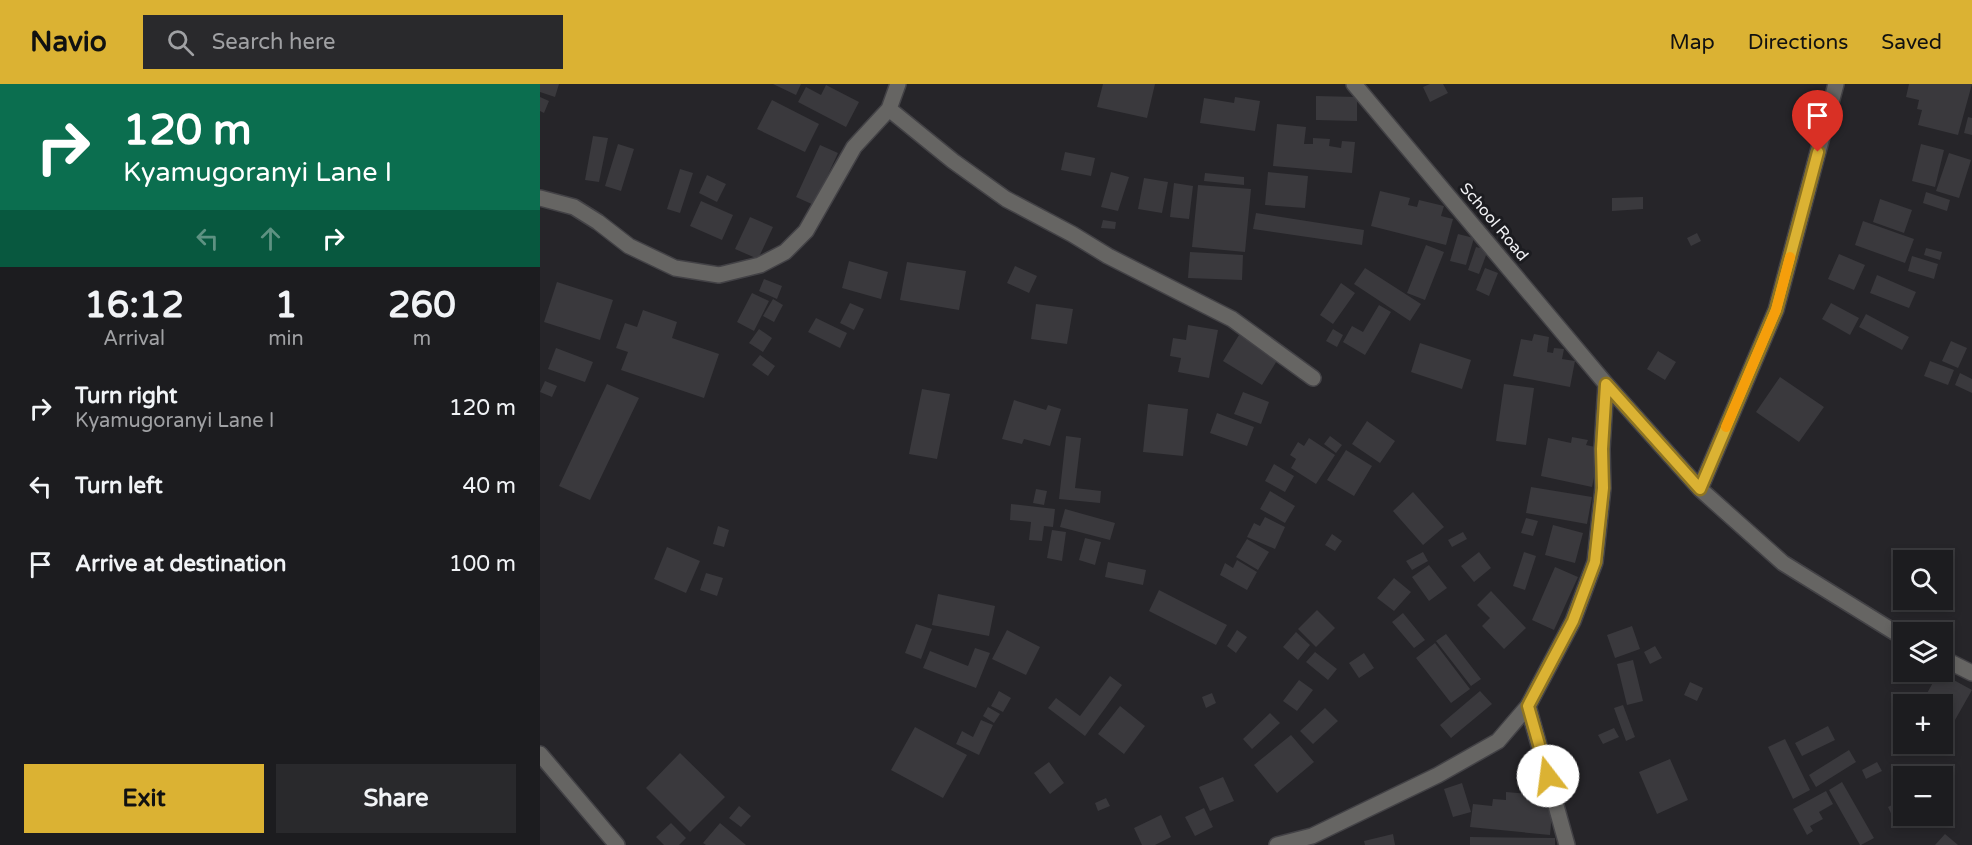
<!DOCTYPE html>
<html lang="en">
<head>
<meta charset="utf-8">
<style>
  :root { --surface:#1c1c1f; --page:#29292c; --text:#f1f3f6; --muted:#a0a1a4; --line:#3a3a3d; --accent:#dbb233 }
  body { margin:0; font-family:"Varela Round",sans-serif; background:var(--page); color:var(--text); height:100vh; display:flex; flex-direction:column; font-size:22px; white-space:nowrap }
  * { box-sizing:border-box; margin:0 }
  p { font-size:20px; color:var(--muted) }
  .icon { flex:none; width:33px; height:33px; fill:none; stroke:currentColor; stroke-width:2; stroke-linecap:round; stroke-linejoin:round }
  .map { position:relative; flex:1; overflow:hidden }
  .side { display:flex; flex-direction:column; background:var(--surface); width:540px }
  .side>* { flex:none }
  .hud { background:#0b6e4f; color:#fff; overflow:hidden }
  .buttons { position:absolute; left:1353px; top:466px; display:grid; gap:12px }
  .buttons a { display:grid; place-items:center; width:60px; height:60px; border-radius:0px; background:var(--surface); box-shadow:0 3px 9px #0003,0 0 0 2px var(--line); font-size:30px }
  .pin { position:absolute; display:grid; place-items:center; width:51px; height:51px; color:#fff; margin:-62px -26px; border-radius:50% 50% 50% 0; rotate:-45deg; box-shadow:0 0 6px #0007 }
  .pin .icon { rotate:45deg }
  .me { position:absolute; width:66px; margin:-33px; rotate:345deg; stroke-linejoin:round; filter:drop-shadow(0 0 4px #0008) }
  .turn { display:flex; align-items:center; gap:21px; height:126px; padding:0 24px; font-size:27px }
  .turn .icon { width:78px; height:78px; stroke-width:2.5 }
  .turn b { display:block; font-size:42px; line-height:51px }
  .lanes { display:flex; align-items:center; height:57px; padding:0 24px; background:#0003; justify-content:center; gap:30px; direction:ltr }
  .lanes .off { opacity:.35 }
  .eta { display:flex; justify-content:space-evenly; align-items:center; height:102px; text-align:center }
  .eta b { font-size:36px; font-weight:800; line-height:42px }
  .button { display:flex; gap:12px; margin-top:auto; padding:12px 24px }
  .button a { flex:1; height:69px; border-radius:0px; background:var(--accent); color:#111; font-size:24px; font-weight:800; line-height:69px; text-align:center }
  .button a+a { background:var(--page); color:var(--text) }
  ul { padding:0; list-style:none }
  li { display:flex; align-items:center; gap:18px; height:78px; padding:0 24px }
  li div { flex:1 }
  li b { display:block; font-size:22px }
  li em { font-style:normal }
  header { display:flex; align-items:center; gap:36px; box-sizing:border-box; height:84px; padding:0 30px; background:var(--accent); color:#111 }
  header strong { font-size:28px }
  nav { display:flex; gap:33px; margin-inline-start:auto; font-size:21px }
  .search { width:420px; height:54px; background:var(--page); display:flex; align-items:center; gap:15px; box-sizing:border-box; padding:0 21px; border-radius:0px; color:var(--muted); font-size:22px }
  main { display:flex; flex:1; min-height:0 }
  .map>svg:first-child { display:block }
  .building { fill:#3a393d }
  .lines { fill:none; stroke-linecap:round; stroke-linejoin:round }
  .minor-casing { stroke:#434246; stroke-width:18 }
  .minor { stroke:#666563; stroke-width:15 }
  .route-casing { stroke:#8e7421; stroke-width:15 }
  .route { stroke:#dbb233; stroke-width:10 }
  .slow { stroke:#f59e0b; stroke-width:10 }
  .labels { text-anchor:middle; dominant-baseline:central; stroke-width:6; stroke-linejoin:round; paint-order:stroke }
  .street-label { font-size:16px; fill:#f2f2f5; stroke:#1c1c20 }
</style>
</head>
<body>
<header>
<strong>Navio</strong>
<div class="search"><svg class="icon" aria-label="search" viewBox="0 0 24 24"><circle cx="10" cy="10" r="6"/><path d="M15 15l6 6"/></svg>Search here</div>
<nav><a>Map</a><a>Directions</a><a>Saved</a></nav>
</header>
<main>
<section class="side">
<div class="hud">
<div class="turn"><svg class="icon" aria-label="right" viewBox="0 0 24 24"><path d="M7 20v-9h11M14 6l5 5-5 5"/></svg><div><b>120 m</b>Kyamugoranyi Lane I</div></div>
<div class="lanes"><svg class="icon off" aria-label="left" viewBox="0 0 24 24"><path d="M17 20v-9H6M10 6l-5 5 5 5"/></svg><svg class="icon off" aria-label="ahead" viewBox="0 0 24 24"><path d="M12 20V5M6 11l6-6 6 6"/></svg><svg class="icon" aria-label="right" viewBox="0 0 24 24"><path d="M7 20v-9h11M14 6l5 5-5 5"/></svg></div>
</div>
<div class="eta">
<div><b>16:12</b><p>Arrival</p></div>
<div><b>1</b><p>min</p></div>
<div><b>260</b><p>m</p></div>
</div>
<ul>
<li><svg class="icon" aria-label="right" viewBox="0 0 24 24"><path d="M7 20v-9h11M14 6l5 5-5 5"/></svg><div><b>Turn right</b><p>Kyamugoranyi Lane I</p></div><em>120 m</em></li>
<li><svg class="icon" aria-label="left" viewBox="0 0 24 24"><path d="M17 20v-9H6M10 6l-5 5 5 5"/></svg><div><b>Turn left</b></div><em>40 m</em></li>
<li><svg class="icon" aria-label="arrive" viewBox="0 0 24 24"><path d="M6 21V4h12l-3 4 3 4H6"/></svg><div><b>Arrive at destination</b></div><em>100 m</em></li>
</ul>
<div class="button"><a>Exit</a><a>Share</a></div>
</section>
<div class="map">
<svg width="1432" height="761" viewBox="0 0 1432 761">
  <rect width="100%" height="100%" fill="#262529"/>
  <!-- building -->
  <path class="building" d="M 0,0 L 19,0 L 15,13 L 0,8 Z
    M 233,0 L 261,0 L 256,11 Z
    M 563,0 L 615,0 L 607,34 L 557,23 Z
    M 890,0 L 903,0 L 908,9 L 890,18 L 883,3 Z
    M 1369,0 L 1432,0 L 1418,51 L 1378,41 L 1382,26 L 1377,25 L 1379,16 L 1366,13 Z
    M 286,1 L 319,18 L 306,43 L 258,18 L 266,3 L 281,11 Z
    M 776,12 L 817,13 L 817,37 L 776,36 Z
    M 0,13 L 9,17 L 4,29 L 0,27 Z
    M 695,13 L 720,17 L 715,47 L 660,39 L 664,14 L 694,19 Z
    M 232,16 L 279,40 L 265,68 L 217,45 Z
    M 1428,33 L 1432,34 L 1432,51 L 1424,49 Z
    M 737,40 L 766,43 L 764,60 L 773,60 L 773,54 L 790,55 L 789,62 L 801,64 L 802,57 L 815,58 L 812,89 L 733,82 Z
    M 53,52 L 68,54 L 59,98 L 45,96 Z
    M 78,60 L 94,65 L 81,107 L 65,102 Z
    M 1381,60 L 1404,66 L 1395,103 L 1372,97 Z
    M 280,61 L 298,69 L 274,121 L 256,113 Z
    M 525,68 L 555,74 L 551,92 L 521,86 Z
    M 1409,69 L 1431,76 L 1419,114 L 1396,107 Z
    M 140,85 L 153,89 L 140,129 L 127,125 Z
    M 571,88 L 589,93 L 578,127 L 561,123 Z
    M 728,88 L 768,92 L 765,124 L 725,121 Z
    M 665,89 L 704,93 L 704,101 L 664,97 Z
    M 167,91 L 186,100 L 177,118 L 159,109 Z
    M 604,94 L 628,98 L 622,129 L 598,125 Z
    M 634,99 L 653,102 L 649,135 L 630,133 Z
    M 658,101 L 711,105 L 705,168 L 652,163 Z
    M 840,107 L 870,114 L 868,121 L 877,123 L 879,116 L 904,122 L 901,132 L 913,135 L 906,161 L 831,142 Z
    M 1386,108 L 1410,116 L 1407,127 L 1383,119 Z
    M 1103,113 L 1103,125 L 1072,127 L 1072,114 Z
    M 1340,115 L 1372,126 L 1364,149 L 1333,138 Z
    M 161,117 L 193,131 L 182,156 L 150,142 Z
    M 716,129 L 824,146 L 822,161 L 713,145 Z
    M 210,133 L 233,143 L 218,175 L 195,165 Z
    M 563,136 L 576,138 L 575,145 L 561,144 Z
    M 1323,137 L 1374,155 L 1365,179 L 1315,161 Z
    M 1157,149 L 1161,157 L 1151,162 L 1147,154 Z
    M 918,150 L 934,154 L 926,181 L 910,177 Z
    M 886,161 L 904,168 L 885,216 L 867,209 Z
    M 936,163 L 948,166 L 939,190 L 928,186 Z
    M 1386,164 L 1402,168 L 1400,176 L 1384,171 Z
    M 650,168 L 703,171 L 702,196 L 648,194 Z
    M 1299,170 L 1325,181 L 1314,206 L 1288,195 Z
    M 1372,172 L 1398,180 L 1394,195 L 1368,187 Z
    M 309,177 L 348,188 L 341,215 L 302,204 Z
    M 367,178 L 426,187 L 419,226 L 360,216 Z
    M 475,182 L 497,192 L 489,209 L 467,199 Z
    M 825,184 L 881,220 L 870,237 L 814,200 Z
    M 945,184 L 958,189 L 949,212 L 936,206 Z
    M 1337,191 L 1376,208 L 1369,224 L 1330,209 Z
    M 224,195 L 242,202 L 237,215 L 219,207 Z
    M 17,198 L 73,216 L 60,256 L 4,238 Z
    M 801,199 L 815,209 L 793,240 L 780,231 Z
    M 212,209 L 229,217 L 214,247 L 197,238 Z
    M 233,215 L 243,221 L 234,238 L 223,232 Z
    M 310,219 L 324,225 L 314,246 L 300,239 Z
    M 1291,219 L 1319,234 L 1310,251 L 1282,235 Z
    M 496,220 L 533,225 L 527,260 L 491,255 Z
    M 839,221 L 851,228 L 825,271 L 803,258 L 812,242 L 823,248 Z
    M 103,226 L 137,238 L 132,254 L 179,270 L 164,314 L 81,286 L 88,268 L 76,264 L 85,239 L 97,243 Z
    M 1326,230 L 1369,253 L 1362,266 L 1319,243 Z
    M 276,234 L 307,249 L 300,264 L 268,248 Z
    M 648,241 L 678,246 L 669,294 L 638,288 L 641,274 L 630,272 L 633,254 L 646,256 Z
    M 219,245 L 232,254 L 223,268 L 209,259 Z
    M 793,245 L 803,251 L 797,263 L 786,257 Z
    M 994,250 L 1009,253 L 1007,268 L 1013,269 L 1014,264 L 1024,265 L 1022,275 L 1035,277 L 1030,303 L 973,292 L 981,255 L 992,257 Z
    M 699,251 L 738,275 L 722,301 L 683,277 Z
    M 1411,257 L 1427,264 L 1418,284 L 1402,277 Z
    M 880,259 L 931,276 L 922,305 L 871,288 Z
    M 16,264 L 53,278 L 45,298 L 8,285 Z
    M 1118,267 L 1136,278 L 1125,296 L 1107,285 Z
    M 220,271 L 235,282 L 228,292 L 212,281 Z
    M 1390,277 L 1414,286 L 1408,301 L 1384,292 Z
    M 1420,289 L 1432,295 L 1432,309 L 1415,301 Z
    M 1240,293 L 1284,323 L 1259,358 L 1216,328 Z
    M 5,297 L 17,302 L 12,313 L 0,308 Z
    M 67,300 L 99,314 L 50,416 L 19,402 Z
    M 964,300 L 994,304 L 986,361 L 956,357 Z
    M 382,305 L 410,310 L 397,375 L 369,370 Z
    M 703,308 L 729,318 L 721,340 L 694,330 Z
    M 474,316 L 506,326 L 508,321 L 521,325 L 510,362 L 484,355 L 482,360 L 462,355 Z
    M 608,320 L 648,325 L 643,372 L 603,368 Z
    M 677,329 L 714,343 L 707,362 L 670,349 Z
    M 827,337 L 855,357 L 840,379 L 812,360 Z
    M 526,352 L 541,354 L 535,404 L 561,407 L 560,419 L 519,415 Z
    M 790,352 L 802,361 L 796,369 L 784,360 Z
    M 1032,353 L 1048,356 L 1046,361 L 1060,364 L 1052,403 L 1001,392 L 1008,354 L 1031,359 Z
    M 769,354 L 795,371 L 776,400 L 751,384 L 756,375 L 750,371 L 758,358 L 764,362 Z
    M 806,366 L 832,382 L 814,412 L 787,396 Z
    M 734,380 L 754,392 L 745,408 L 725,397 Z
    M 991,403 L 1052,413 L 1047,440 L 986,429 Z
    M 496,405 L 507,407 L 504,421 L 493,419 Z
    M 730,407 L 755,422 L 745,439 L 720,425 Z
    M 873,408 L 904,443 L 883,461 L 853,427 Z
    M 471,420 L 515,425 L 513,443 L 504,442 L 502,457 L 489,456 L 491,438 L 470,436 Z
    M 525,425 L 575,439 L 570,456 L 520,443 Z
    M 725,433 L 745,443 L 735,465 L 707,453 L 714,439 L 720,442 Z
    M 986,434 L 998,437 L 993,452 L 981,449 Z
    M 1013,441 L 1043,449 L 1035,479 L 1005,471 Z
    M 178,442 L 189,446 L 184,463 L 173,460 Z
    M 512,446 L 526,448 L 522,477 L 507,474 Z
    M 923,448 L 927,455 L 912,463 L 908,456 Z
    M 792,450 L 802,457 L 795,467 L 785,461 Z
    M 545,454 L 561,458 L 555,481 L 539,476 Z
    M 707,455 L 729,468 L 718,486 L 696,473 Z
    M 127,463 L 160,477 L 146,509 L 114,495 Z
    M 883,468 L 888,477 L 872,486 L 866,477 Z
    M 939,468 L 951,484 L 934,498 L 921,482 Z
    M 984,468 L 996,472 L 985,506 L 973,502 Z
    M 697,476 L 717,488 L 707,506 L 680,491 L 685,479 L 693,484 Z
    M 568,478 L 606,486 L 603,501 L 565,493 Z
    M 889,481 L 907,504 L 889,517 L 872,493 Z
    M 1015,483 L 1038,493 L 1014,546 L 992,536 Z
    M 166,489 L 183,494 L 177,512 L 160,506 Z
    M 854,494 L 871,508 L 854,527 L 837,514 Z
    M 619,506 L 687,541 L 676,561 L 609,527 Z
    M 951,507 L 986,544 L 964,565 L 942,542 L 950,534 L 937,521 Z
    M 398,510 L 455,522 L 449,552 L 392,541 Z
    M 777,526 L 795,544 L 776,563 L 758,545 Z
    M 863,529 L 885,556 L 874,564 L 852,538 Z
    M 376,540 L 392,545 L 381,575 L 365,569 Z
    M 1092,542 L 1100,565 L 1075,574 L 1067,551 Z
    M 467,546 L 500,563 L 486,591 L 452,575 Z
    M 697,546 L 707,553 L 696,569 L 687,562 Z
    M 756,548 L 770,561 L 758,576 L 743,563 Z
    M 906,550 L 941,595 L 931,602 L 896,557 Z
    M 895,559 L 930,605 L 911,619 L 876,574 Z
    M 1115,562 L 1122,574 L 1110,580 L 1104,568 Z
    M 435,564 L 450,569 L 436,604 L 383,584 L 390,567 L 428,582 Z
    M 775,568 L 797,585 L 788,596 L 766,578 Z
    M 824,569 L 834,584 L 819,594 L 809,579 Z
    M 1093,576 L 1103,617 L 1087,621 L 1077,580 Z
    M 1399,588 L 1432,606 L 1415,636 L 1402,629 L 1402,621 L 1388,621 L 1382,618 Z
    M 570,592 L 582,601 L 545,652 L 508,624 L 516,614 L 540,632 Z
    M 759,596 L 773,606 L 757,627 L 743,617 Z
    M 1150,598 L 1163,604 L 1157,617 L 1144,611 Z
    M 459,607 L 471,614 L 463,628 L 451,622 Z
    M 940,607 L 952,620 L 911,654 L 900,641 Z
    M 672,609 L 676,619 L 666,624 L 662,613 Z
    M 1083,621 L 1095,653 L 1086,657 L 1074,624 Z
    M 580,622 L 605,642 L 584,670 L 558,650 Z
    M 448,623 L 460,630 L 454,639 L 443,632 Z
    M 785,624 L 798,637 L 773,660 L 760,647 Z
    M 730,629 L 740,639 L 712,665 L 703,655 Z
    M 441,636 L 453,641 L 439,671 L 416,660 L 422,647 L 433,653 Z
    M 1288,642 L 1295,656 L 1262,672 L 1255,659 Z
    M 375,643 L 427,671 L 403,714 L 351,686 Z
    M 1074,644 L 1079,653 L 1063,660 L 1058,651 Z
    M 751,651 L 774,678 L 737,709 L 714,681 Z
    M 1245,655 L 1270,706 L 1253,715 L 1228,663 Z
    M 1309,666 L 1316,678 L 1276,703 L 1269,691 Z
    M 140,669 L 185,713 L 150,748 L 106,704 Z
    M 1130,675 L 1148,716 L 1117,730 L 1099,688 Z
    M 509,678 L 524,699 L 510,710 L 494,689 Z
    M 1337,678 L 1342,687 L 1326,695 L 1322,686 Z
    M 683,693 L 694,717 L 670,727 L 659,703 Z
    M 1302,698 L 1334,754 L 1321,761 L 1320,761 L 1289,706 Z
    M 922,699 L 931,728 L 913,733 L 904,705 Z
    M 1286,707 L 1293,720 L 1279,728 L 1283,735 L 1270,742 L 1273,747 L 1267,751 L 1253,725 Z
    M 966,708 L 989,710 L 988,717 L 1013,720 L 1010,751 L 930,743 L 933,720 L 952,722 L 953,715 L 966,716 Z
    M 566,714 L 570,722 L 558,727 L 555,719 Z
    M 1364,715 L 1364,732 L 1380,732 L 1358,744 L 1348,723 Z
    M 199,722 L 211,732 L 201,743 L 189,734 Z
    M 664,724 L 673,743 L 655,752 L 645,733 Z
    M 621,731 L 631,753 L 615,761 L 602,761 L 594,744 Z
    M 131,739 L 146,754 L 139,761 L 124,761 L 116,753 Z
    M 180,739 L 206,761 L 166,761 L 163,759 Z
    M 853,750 L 855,761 L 825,761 L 824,757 Z
    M 1405,750 L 1418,761 L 1395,761 Z
    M 930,753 L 1015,754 L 1015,761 L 930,761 Z"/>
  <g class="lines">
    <defs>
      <path id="minor" d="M 814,0 L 1066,300 L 1160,405 L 1243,479 L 1364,554
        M 349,25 L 413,77 L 466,115 L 532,150 L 568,172 L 692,235 L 773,294
        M 0,114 L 34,123 L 58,138 L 89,162 L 135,184 L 179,191 L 220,181 L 245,168 L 266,147 L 314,63 L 349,25 L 358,0
        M 1160,405 L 1236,226 L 1296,0
        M 1402,574 L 1432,589
        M 988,622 L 1027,761
        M 0,670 L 77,761
        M 737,761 L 772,752 L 898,691 L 958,657 L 988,622 L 1033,537 L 1055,478 L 1063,404 L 1062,365 L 1066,300"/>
    </defs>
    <!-- minor casing -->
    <use href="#minor" class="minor-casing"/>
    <!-- minor -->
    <use href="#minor" class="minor"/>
  </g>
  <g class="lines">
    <defs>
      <path id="route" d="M 1008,692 L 988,622 L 1033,537 L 1055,478 L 1063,404 L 1062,365 L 1066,300 L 1160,405 L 1236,226 L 1278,68"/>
    </defs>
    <!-- route casing -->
    <use href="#route" class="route-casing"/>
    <!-- route -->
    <use href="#route" class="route"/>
    <!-- slow -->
    <path class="slow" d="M 1186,343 L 1236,226 L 1250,173"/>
  </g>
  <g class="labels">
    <!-- street labels -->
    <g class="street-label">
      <text transform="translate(954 138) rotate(50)">School Road</text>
    </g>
  </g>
</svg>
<div class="buttons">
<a><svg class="icon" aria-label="search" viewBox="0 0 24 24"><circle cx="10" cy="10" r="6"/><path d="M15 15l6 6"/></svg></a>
<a><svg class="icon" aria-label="layers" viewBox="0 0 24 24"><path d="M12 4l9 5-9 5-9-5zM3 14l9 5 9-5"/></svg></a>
<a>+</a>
<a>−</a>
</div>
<div class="pin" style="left:1278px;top:68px;background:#d93025"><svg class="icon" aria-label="arrive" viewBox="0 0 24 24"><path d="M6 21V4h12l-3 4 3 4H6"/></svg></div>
<svg class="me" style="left:1008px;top:692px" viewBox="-20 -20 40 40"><circle r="19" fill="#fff"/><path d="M0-13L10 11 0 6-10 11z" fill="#dbb233"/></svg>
</div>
</main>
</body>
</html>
